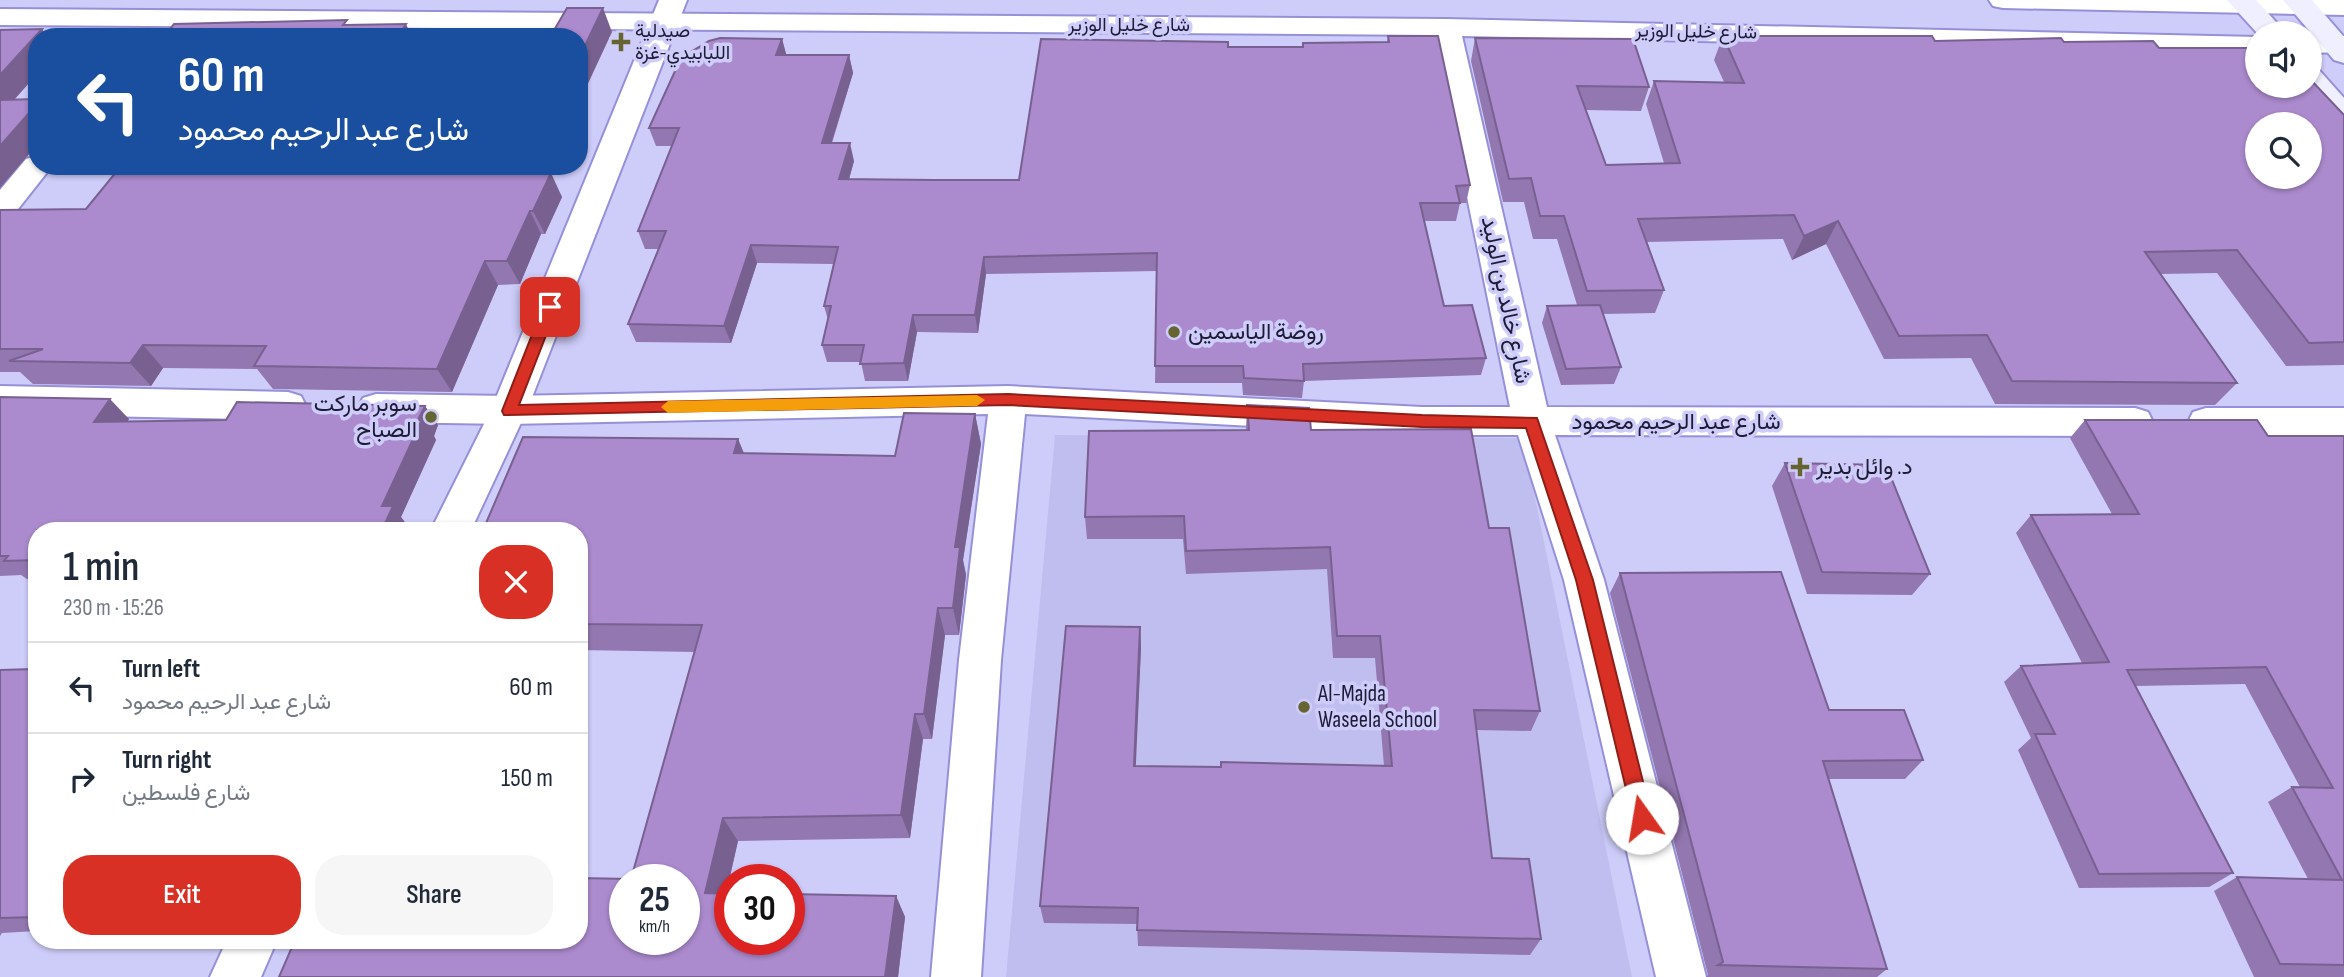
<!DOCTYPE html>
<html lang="en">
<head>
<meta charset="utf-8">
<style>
  :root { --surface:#fff; --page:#f6f6f7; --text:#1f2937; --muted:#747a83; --line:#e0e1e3; --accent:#d93025 }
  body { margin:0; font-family:"Sofia Sans Condensed",Vazirmatn,sans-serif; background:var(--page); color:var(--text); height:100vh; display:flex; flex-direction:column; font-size:26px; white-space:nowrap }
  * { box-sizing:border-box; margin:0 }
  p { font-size:23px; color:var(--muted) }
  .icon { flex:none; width:38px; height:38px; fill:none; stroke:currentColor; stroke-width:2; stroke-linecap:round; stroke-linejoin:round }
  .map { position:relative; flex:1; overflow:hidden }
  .sheet { position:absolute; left:28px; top:522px; width:560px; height:427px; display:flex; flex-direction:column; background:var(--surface); border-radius:28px; box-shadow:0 2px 5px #0004 }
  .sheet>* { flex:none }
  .banner { position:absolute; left:28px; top:28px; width:560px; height:147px; border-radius:28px; box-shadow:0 2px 5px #0004; background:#1a4fa0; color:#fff; overflow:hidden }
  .tools { position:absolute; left:2245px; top:21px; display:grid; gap:14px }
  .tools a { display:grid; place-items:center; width:77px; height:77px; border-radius:50%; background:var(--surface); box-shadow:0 2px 5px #0004; font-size:35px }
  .speed { position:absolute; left:609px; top:864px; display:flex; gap:14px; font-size:35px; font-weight:700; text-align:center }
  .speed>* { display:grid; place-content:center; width:91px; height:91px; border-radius:50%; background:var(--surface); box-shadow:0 2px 5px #0004; line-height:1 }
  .speed small { font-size:18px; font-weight:400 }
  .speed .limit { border:10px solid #d22; background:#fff; color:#111 }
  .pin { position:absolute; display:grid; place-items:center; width:60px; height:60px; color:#fff; margin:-30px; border-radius:14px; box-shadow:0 4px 10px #0006 }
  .me { position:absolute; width:77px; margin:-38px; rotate:347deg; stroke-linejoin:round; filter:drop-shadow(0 0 5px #0008) }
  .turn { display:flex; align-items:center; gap:24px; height:147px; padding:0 35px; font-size:32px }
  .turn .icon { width:91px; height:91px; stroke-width:2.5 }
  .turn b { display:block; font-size:49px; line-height:60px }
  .round { display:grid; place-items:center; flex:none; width:74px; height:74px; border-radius:28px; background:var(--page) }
  .summary { display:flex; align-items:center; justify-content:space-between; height:119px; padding:0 35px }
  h1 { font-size:42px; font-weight:600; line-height:52px }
  .button { display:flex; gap:14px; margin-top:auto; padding:14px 35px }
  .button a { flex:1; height:80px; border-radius:28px; background:var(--accent); color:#fff; font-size:28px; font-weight:600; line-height:80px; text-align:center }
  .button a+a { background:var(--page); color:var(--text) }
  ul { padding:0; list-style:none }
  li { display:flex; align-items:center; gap:21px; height:91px; padding:0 35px; border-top:2px solid var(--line) }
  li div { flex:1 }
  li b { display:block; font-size:26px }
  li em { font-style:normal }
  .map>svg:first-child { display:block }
  .built { fill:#c0beef }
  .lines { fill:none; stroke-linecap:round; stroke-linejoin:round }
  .minor-casing { stroke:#9590d8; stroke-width:4 }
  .tertiary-casing { stroke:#9590d8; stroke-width:4 }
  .secondary-casing { stroke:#9590d8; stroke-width:4 }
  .minor { fill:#fff; fill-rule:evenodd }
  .tertiary { fill:#fff; fill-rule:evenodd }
  .secondary { fill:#efefff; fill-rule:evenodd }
  .wall { fill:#9377b0 }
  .shaded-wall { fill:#786190 }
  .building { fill:#ab8acd; stroke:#786190; stroke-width:2; fill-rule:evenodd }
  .route { fill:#d93025; stroke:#8d1f18; stroke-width:2 }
  .slow { fill:#f59e0b }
  .poi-dot { fill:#666430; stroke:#cecdfa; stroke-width:2.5 }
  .labels { text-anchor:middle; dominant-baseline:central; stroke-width:7; stroke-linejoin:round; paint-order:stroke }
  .far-street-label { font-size:19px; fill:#1e1b37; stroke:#cecdfa }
  .far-poi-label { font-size:19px; fill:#1e1b37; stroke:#cecdfa; text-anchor:start }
  .street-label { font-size:23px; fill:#1e1b37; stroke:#cecdfa }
  .poi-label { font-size:23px; fill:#1e1b37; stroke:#cecdfa; text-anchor:start }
</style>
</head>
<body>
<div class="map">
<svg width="2344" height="977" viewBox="0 0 2344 977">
  <rect width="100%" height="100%" fill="#cecdfa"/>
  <!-- built -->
  <path class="built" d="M 1055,435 L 1523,438 L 1632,977 L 1006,977 Z"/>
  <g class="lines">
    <defs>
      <path id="minor" d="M 1989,0 L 2344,0 L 2344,15 L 2003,8 L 1993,6 Z
        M 0,9 L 1446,19 L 2258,37 L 2258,53 L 1462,36 L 1547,407 L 2135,408 L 2148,412 L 2153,422 L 2148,432 L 2135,436 L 1555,435 L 1604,580 L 1706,977 L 1656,977 L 1564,580 L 1518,435 L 1422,435 L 1025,414 L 1001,660 L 981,977 L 931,977 L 959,660 L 988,414 L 509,424 L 376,422 L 363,418 L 358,408 L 363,398 L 376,394 L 509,396 L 1008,386 L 1422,407 L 1510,407 L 1434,35 L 0,25 Z
        M 2344,36 L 2344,52 L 2310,53 L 2310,37 Z
        M 37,156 L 37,166 L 52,166 L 11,218 L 0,222 L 0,190 L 26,159 Z
        M 0,386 L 288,392 L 301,396 L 306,406 L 301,416 L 288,420 L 0,414 Z
        M 2206,408 L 2344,408 L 2344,436 L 2206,436 L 2193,432 L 2188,422 L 2193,412 Z"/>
      <path id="tertiary" d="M 659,0 L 687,0 L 527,410 L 471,530 L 431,530 L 491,410 Z
        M 227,940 L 277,940 L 261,977 L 210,977 Z"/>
      <path id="secondary" d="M 2227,0 L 2256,0 L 2286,33 L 2258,34 Z
        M 2283,0 L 2312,0 L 2344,37 L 2344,63 L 2334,60 Z
        M 2310,68 L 2320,71 L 2344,98 L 2344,126 L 2333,123 L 2302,86 L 2310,86 Z"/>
    </defs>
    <!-- minor casing -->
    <use href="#minor" class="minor-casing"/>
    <!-- tertiary casing -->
    <use href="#tertiary" class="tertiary-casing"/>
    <!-- secondary casing -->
    <use href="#secondary" class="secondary-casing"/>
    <!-- minor -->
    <use href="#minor" class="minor"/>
    <!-- tertiary -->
    <use href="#tertiary" class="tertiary"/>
    <!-- secondary -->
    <use href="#secondary" class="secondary"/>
  </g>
  <!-- wall -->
  <path class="wall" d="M 1388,36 L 1470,185 L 1466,203 L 1460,203 L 1456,221 L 1424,221 L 1444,306 L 1486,358 L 1481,375 L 1304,381 L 1302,398 L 1243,395 L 1242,383 L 1155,383 L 1157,271 L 986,274 L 978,333 L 917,332 L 908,381 L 865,381 L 861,362 L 827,362 L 822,345 L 828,320 L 824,306 L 833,264 L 757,263 L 731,343 L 636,342 L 628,324 L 658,249 L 645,249 L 638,231 L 672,146 L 656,146 L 649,128 L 782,39 L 786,55 L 849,55 L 853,73 L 832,143 L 854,161 L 849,179 L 934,180 L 1019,180 L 1228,47 L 1302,47 L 1303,43 L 1387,42 Z
    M 1723,36 L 1935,41 L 2064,42 L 2159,48 L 2344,115 L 2344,365 L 2286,366 L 2217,273 L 2161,274 L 2237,383 L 2215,405 L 1995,404 L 1971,358 L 1884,359 L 1826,244 L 1792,260 L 1783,239 L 1647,242 L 1664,290 L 1655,313 L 1603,314 L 1621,367 L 1614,384 L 1561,385 L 1542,323 L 1547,306 L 1577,305 L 1557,239 L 1533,239 L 1524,202 L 1503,202 L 1471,61 L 1475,38 L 1649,87 L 1641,111 L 1585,110 L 1606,165 L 1664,163 L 1646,104 L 1654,81 L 1724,82 L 1714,60 Z
    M 547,173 L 562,197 L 545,234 L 541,234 L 520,284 L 498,285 L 452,392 L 273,389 L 257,369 L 163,368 L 151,386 L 33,384 L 20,372 L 0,372 L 0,210 L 86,209 Z
    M 0,397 L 129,419 L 127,422 L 226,420 L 425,406 L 438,425 L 434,436 L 436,440 L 401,517 L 407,525 L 405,530 L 37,530 L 37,579 L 27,579 L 21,575 L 0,576 Z
    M 1247,405 L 1311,430 L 1489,528 L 1540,711 L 1531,731 L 1476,730 L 1492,858 L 1541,939 L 1530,955 L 1138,946 L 1137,924 L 1044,923 L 1040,906 L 1140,627 L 1141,648 L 1135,766 L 1220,767 L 1384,766 L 1375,658 L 1333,658 L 1327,569 L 1186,574 L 1183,539 L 1087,539 L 1085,517 L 1246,430 Z
    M 975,414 L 981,444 L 963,560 L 966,575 L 959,635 L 945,635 L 932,739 L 923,739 L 910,838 L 738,841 L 726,894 L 896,896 L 905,917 L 898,977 L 279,977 L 631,879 L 695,652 L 579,650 L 579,530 L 738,439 L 744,453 L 895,456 Z
    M 2085,420 L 2268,436 L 2344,436 L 2344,977 L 2254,977 L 2214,891 L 2237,877 L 2308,879 L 2268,802 L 2292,787 L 2300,787 L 2245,684 L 2135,686 L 2233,873 L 2209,887 L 2079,888 L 2018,750 L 2031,738 L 2004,682 L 2021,666 L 2082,663 L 2016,533 L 2031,515 L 2112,514 L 2070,438 Z
    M 1785,463 L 1930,574 L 1912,595 L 1807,594 L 1772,486 Z
    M 1620,573 L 1829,710 L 1923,760 L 1905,779 L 1829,779 L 1887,969 L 1877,977 L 1706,977 L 1708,975 L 1610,593 Z
    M 37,664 L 37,931 L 2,933 L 0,936 L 0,670 L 33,669 Z
    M 81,940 L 203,940 L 202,942 Z"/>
  <!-- shaded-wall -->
  <path class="shaded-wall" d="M 603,8 L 612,32 L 579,103 L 579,58 Z
    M 406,24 L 412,37 L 400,33 Z
    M 42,29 L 48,37 L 37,37 L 37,74 L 0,116 L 0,75 Z
    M 782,39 L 787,57 L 776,55 Z
    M 849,55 L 853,73 L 826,160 L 822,143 Z
    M 37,104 L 37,145 L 0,188 L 0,146 Z
    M 850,143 L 854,161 L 844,197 L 839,179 Z
    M 528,166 L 550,166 L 536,197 L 524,174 Z
    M 551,173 L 562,197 L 545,234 L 533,211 Z
    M 530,211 L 541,234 L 520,284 L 507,261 Z
    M 1838,221 L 1826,244 L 1792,260 L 1804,236 Z
    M 751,245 L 757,263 L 731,343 L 724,326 Z
    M 984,257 L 986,274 L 978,333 L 975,315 Z
    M 485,261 L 498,285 L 452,392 L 437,369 Z
    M 913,315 L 917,332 L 908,381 L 904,363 Z
    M 143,345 L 163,368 L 151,386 L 130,363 Z
    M 110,399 L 129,419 L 114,442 L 94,422 Z
    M 425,406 L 438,425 L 434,436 L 436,440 L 401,517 L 407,525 L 405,530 L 382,530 L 382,506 Z
    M 975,414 L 981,444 L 963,560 L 966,575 L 959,635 L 953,608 L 955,547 Z
    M 738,439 L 750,469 L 734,453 Z
    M 938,608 L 945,635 L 932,739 L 924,714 Z
    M 1140,627 L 1141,648 L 1135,785 L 1134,766 Z
    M 915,714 L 923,739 L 910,838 L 901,815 Z
    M 723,818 L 738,841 L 721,915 L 705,893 Z
    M 896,896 L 905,917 L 898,977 L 885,977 Z"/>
  <!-- building -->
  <path class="building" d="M 567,8 L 603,8 L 579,58 L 579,37 L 164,37 L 174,24 L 347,20 L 343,25 L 406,24 L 400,33 L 553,32 Z
    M 42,29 L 0,75 L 0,30 Z
    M 1388,36 L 1438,36 L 1470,185 L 1456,186 L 1460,203 L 1420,203 L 1444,306 L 1472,305 L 1486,358 L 1303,364 L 1304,381 L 1244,378 L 1243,366 L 1155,366 L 1157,253 L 984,257 L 975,315 L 913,315 L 904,363 L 860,364 L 864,345 L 822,345 L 831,306 L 824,306 L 838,247 L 751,245 L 724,326 L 628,324 L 666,231 L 638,231 L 679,128 L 649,128 L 681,58 L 709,41 L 720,38 L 782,39 L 776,55 L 849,55 L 822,143 L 850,143 L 839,179 L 934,180 L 1019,180 L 1041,39 L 1228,42 L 1228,47 L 1303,47 L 1303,43 L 1389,42 Z
    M 1723,36 L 1932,36 L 1935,41 L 2061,38 L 2064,42 L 2153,41 L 2159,48 L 2258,48 L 2258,86 L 2310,86 L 2310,79 L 2344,115 L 2344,342 L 2309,343 L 2237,250 L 2145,252 L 2237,383 L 2012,381 L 1987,335 L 1899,336 L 1838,221 L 1804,236 L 1794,215 L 1638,219 L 1664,290 L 1587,291 L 1564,216 L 1540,216 L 1531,178 L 1509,179 L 1475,38 L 1633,39 L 1649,87 L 1577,86 L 1606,165 L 1680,163 L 1654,81 L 1744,83 ZM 2258,124 L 2310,124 L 2310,177 L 2258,177 Z
    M 37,99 L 37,104 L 0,146 L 0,100 Z
    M 121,166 L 528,166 L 524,174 L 551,173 L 533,211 L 530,211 L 507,261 L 485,261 L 437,369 L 254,366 L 266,346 L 143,345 L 130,363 L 9,361 L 43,349 L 0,349 L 0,210 L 86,209 Z
    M 1600,305 L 1621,367 L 1566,369 L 1547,306 Z
    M 0,397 L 110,399 L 94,422 L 226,420 L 237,402 L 425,406 L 418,420 L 422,420 L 382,506 L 393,506 L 382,530 L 37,530 L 37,560 L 4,561 L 8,556 L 0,556 Z
    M 1247,405 L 1309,408 L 1311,430 L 1471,429 L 1489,528 L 1509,528 L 1540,711 L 1474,710 L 1492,858 L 1529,859 L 1541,939 L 1137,930 L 1138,908 L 1040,906 L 1066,626 L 1140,627 L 1134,766 L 1221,767 L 1221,762 L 1392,766 L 1380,636 L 1337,636 L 1330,547 L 1186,551 L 1184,516 L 1085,517 L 1089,431 L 1249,430 Z
    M 904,413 L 975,414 L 955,547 L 960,547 L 953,608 L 938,608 L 924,714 L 915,714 L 901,815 L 723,818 L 705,893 L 730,894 L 730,940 L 789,940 L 789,894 L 896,896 L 885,977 L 279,977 L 295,940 L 579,940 L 579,878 L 631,879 L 702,625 L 579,624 L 579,530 L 483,530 L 523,437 L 738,439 L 734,453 L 895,456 ZM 625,880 L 684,880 L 684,940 L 625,940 Z
    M 2085,420 L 2257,420 L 2268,436 L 2344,436 L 2344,965 L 2280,964 L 2237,877 L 2342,880 L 2292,787 L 2333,788 L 2266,667 L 2127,670 L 2233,873 L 2099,874 L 2035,734 L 2055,734 L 2021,666 L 2109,662 L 2031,515 L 2139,514 Z
    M 1785,463 L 1886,465 L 1930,574 L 1822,572 Z
    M 1781,572 L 1829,710 L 1904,710 L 1923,760 L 1823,761 L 1887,969 L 1718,965 L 1723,962 L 1620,573 Z
    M 37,664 L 37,917 L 0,918 L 0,670 L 33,669 Z"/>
  <!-- route -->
  <path class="route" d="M 550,302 L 557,307 L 519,405 L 1008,394 L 1422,415 L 1537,418 L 1593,580 L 1652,818 L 1649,824 L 1642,827 L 1635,824 L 1633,818 L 1576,580 L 1526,428 L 1422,427 L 1008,405 L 504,415 L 502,411 L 543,307 Z"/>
  <!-- slow -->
  <path class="slow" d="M 977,395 L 985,400 L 977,406 L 668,413 L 661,407 L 668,401 Z"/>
  <!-- markers -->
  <g class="poi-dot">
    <path d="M617.5 31.5h7v7h7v7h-7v7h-7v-7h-7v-7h7z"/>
    <circle cx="1174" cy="332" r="7"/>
    <circle cx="431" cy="417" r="7"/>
    <path d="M1796.5 456.5h7v7h7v7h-7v7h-7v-7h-7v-7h7z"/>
    <circle cx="1304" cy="707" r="7"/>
  </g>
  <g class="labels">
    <!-- far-street labels -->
    <g class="far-street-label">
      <text x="1129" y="25">شارع خليل الوزير</text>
      <text transform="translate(1696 32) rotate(1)">شارع خليل الوزير</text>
    </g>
    <!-- far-poi labels -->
    <g class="far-poi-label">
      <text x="635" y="31">صيدلية<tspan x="635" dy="22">اللبابيدي-غزة</tspan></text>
    </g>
    <!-- street labels -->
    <g class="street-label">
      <text transform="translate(1506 300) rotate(78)">شارع خالد بن الوليد</text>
      <text x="1676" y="422">شارع عبد الرحيم محمود</text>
    </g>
    <!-- poi labels -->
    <g class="poi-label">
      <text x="1188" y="332">روضة الياسمين</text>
      <text x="417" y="404" text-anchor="end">سوبر ماركت<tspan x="417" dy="26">الصباح</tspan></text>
      <text x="1816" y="467">د. وائل بدير</text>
      <text x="1318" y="694">Al-Majda<tspan x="1318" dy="26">Waseela School</tspan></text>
    </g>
  </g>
</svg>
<div class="tools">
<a><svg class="icon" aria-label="sound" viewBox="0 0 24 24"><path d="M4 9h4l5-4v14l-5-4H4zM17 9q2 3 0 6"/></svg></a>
<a><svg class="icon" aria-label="search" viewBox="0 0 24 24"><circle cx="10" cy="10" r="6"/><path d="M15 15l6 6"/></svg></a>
</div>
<div class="speed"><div>25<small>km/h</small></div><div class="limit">30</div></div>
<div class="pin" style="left:550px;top:307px;background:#d93025"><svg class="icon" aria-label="arrive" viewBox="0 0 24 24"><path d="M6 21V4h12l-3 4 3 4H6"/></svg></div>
<svg class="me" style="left:1642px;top:818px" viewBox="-20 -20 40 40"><circle r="19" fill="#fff"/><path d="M0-13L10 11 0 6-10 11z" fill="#d93025"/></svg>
<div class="banner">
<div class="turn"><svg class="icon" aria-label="left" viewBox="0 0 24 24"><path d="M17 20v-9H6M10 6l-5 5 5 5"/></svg><div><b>60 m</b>شارع عبد الرحيم محمود</div></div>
</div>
<section class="sheet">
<div class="summary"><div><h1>1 min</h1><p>230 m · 15:26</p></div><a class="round" style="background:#d93025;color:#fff"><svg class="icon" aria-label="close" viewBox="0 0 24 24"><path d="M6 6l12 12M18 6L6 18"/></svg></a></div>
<ul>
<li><svg class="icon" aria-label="left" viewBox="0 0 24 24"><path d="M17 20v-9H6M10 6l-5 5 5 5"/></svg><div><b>Turn left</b><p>شارع عبد الرحيم محمود</p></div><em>60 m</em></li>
<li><svg class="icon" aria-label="right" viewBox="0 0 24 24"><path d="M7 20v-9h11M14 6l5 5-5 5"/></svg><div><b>Turn right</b><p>شارع فلسطين</p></div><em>150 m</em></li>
</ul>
<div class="button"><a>Exit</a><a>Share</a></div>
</section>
</div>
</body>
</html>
